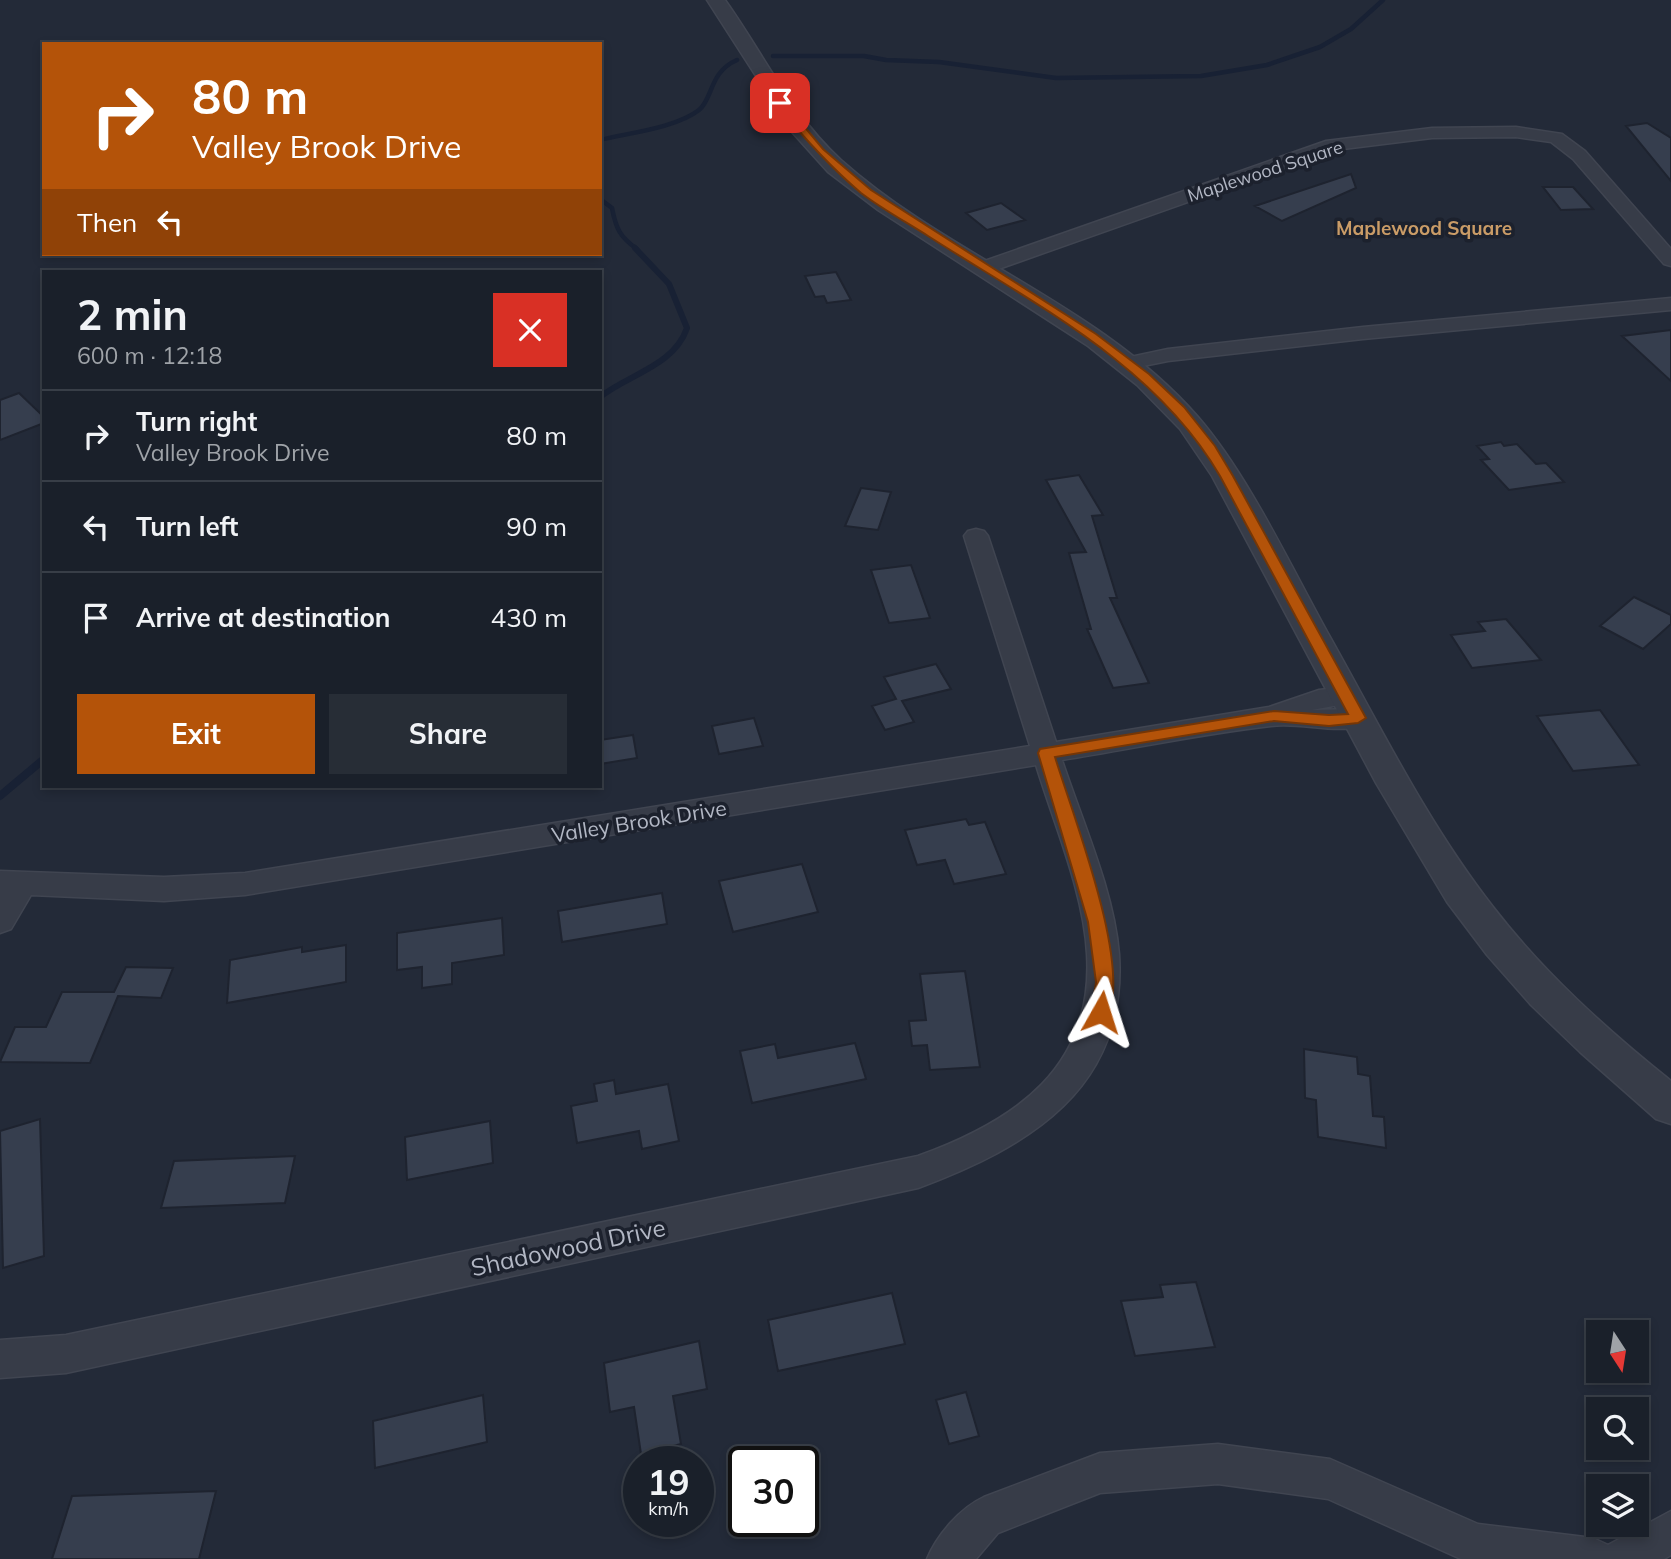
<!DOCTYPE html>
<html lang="en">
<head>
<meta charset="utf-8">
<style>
  :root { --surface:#1a202a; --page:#272d36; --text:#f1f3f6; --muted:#9fa3a8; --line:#383e47; --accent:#b45309 }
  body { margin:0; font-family:Mulish,sans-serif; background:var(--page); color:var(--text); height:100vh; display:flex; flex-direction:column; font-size:26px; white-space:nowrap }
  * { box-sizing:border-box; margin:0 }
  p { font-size:23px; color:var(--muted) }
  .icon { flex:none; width:38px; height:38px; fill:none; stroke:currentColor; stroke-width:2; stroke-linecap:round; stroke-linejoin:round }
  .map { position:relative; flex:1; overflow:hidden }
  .panel { position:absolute; left:42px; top:270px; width:560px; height:518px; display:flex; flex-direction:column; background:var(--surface); border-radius:0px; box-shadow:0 4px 10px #0003,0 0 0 2px var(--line) }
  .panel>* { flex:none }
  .guide { position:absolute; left:42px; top:42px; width:560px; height:214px; border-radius:0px; box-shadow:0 4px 10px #0003,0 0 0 2px var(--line); background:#b45309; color:#fff; overflow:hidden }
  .needle { width:46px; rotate:168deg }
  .controls { position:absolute; left:1586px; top:1320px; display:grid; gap:14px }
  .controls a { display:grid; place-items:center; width:63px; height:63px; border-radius:0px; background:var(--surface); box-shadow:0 4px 10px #0003,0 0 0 2px var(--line); font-size:35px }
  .speed { position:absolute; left:623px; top:1446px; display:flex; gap:14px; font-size:35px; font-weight:700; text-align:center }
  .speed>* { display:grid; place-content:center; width:91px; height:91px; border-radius:50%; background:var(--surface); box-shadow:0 4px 10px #0003,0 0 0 2px var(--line); line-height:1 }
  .speed small { font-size:18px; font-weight:400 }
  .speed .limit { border:4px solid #111; border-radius:10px; background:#fff; color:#111 }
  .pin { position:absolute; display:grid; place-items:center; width:60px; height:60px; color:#fff; margin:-30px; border-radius:14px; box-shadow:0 4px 10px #0006 }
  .me { position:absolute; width:77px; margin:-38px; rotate:6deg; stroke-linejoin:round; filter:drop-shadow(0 0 5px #0008) }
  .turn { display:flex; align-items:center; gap:24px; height:147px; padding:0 35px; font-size:32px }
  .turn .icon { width:91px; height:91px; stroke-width:2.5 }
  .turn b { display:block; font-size:49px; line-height:60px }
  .then { display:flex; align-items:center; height:66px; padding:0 35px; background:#0003; gap:14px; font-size:26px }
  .round { display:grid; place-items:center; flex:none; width:74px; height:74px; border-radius:0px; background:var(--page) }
  .head { display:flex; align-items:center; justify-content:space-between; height:119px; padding:0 35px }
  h1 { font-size:42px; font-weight:700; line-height:52px }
  .action { display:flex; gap:14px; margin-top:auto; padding:14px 35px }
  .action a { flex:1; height:80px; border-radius:0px; background:var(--accent); color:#fff; font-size:28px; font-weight:700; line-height:80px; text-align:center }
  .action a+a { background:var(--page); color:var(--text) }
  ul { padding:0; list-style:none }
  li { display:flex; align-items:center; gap:21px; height:91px; padding:0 35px; border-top:2px solid var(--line) }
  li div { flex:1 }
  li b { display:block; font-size:26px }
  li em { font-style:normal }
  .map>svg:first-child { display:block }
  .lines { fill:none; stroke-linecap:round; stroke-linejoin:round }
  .stream-far2 { stroke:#182134; stroke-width:4.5 }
  .stream-far1 { stroke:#182134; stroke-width:6 }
  .stream { stroke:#182134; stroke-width:8 }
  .building { fill:#363e4e; stroke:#1e232f; stroke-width:2 }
  .minor-casing { stroke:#404551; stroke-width:3 }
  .tertiary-casing { stroke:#404551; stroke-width:3 }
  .minor { fill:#373c48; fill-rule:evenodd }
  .tertiary { fill:#373c48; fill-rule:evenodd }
  .route { fill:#b45309; stroke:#753606; stroke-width:2 }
  .labels { text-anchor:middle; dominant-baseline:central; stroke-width:7; stroke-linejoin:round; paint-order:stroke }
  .far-street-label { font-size:18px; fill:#b2b7c4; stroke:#1c212d }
  .far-neighbourhood-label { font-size:19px; font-weight:bold; fill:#ca9c67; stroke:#1c212d }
  .street-label { font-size:21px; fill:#b2b7c4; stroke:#1c212d }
  .near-street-label { font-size:24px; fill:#b2b7c4; stroke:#1c212d }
</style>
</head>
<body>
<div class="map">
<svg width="1671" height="1559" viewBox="0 0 1671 1559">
  <rect width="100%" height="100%" fill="#232a38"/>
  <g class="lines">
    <!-- stream-far2 -->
    <path class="stream-far2" d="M 773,56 L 864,56 L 886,60 L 939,62 L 1056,78 L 1201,76 L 1267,65 L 1320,47 L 1351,29 L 1383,0
      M 600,140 C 628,133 676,128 699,110 C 713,99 709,72 737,60
      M 600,199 L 612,208 C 616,229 620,237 637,249"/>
    <!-- stream-far1 -->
    <path class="stream-far1" d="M 600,397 C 629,374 674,366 687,328 L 669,284 L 635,248"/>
    <!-- stream -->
    <path class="stream" d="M 0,796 L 44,759"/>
  </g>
  <!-- building -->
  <path class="building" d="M 1647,123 L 1671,138 L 1671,181 L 1626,126 Z
    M 1351,174 L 1356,188 L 1282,221 L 1255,206 Z
    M 1543,187 L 1573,187 L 1593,209 L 1561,210 Z
    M 1001,203 L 1025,220 L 987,230 L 966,213 Z
    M 836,272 L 851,300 L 827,303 L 824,296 L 815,297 L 805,276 Z
    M 1671,330 L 1671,381 L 1622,336 Z
    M 19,393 L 44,417 L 44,423 L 0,440 L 0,400 Z
    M 1501,442 L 1504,446 L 1517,444 L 1536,464 L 1546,463 L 1564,482 L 1509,490 L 1481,460 L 1489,459 L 1477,446 Z
    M 1079,475 L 1103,515 L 1092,516 L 1117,598 L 1110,598 L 1149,683 L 1113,688 L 1087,629 L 1091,629 L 1069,553 L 1086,552 L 1046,480 Z
    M 861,488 L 891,492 L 878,530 L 845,526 Z
    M 911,565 L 930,618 L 889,623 L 871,570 Z
    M 1634,597 L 1671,615 L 1671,624 L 1643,649 L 1600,626 Z
    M 1506,619 L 1541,660 L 1472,668 L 1451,635 L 1485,631 L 1478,622 Z
    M 936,664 L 951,689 L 902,701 L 914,722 L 885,730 L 872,706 L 896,699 L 884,677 Z
    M 1600,710 L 1639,765 L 1573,771 L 1537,716 Z
    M 754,718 L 763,746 L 719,754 L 712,726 Z
    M 633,735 L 637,758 L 600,764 L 600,740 Z
    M 966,819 L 969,825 L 985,822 L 1006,874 L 954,884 L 945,860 L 917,865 L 905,830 Z
    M 802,864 L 818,912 L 733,932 L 719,881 Z
    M 662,893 L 667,924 L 562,942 L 558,911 Z
    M 502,918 L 504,955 L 452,963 L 452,984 L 422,988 L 422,967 L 397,970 L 397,933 Z
    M 346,945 L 346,982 L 227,1003 L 230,960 L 302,947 L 302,952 Z
    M 126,967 L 173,968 L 161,998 L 118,996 L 90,1063 L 0,1062 L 15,1027 L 46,1027 L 62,992 L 114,992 Z
    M 965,971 L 980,1067 L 930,1070 L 927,1045 L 912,1046 L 909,1021 L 926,1020 L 920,974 Z
    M 855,1043 L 866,1079 L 752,1103 L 740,1051 L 775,1044 L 778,1058 Z
    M 1304,1049 L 1357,1057 L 1358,1074 L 1370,1076 L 1373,1116 L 1384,1117 L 1386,1148 L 1318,1137 L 1316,1100 L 1305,1098 Z
    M 614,1080 L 616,1094 L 668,1084 L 679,1141 L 642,1149 L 639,1131 L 577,1143 L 571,1106 L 597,1101 L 594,1084 Z
    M 40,1119 L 44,1256 L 3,1268 L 0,1131 Z
    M 490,1121 L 493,1163 L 407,1180 L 405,1137 Z
    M 295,1156 L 285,1203 L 161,1208 L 174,1161 Z
    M 1196,1282 L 1215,1347 L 1135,1356 L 1121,1301 L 1163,1297 L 1160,1285 Z
    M 892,1293 L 905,1344 L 778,1371 L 768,1320 Z
    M 699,1341 L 707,1389 L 673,1396 L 681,1444 L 641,1454 L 634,1407 L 610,1412 L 604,1363 Z
    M 966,1392 L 979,1436 L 949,1444 L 936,1400 Z
    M 483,1395 L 487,1442 L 375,1468 L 373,1421 Z
    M 216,1491 L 199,1559 L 52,1559 L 72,1496 Z"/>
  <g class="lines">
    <defs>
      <path id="minor" d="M 1516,127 L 1562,134 L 1585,151 L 1671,249 L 1671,266 L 1664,264 L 1573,159 L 1551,142 L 1516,137 L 1432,138 L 1335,150 L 990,272 L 976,272 L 974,268 L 976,264 L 1326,141 L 1432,128 Z
        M 1671,298 L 1671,310 L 1363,339 L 1168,361 L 1128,369 L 1121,367 L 1118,363 L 1121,359 L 1168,349 L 1363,327 Z
        M 976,529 L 984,531 L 988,536 L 1056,742 L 1269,707 L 1319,690 L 1346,687 L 1355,690 L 1359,696 L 1355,702 L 1312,710 L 1358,709 L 1368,711 L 1371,718 L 1368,725 C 1333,735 1304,722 1271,726 C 1201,734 1131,749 1062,760 C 1082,821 1114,891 1119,954 C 1128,1089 1028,1147 918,1188 L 66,1373 L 0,1378 L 0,1340 L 66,1335 L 918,1156 C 1015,1121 1094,1068 1087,954 C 1084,893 1054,824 1036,765 L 245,895 L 164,901 L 31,895 L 11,929 L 0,933 L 0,871 L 164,877 L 245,873 L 1030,746 L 964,536 L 968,531 Z
        M 1218,1444 L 1330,1459 L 1478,1524 L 1593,1538 L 1608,1545 L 1671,1511 L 1671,1555 L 1664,1559 L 1461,1559 L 1328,1499 L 1218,1484 L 1100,1493 L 998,1533 L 976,1559 L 927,1559 C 937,1535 960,1508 984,1497 L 1100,1453 Z"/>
      <path id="tertiary" d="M 707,0 L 725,0 C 763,53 792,116 841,160 C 951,258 1099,304 1198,417 C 1249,476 1291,567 1330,637 C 1381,728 1428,824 1493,907 C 1544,973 1606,1029 1671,1081 L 1671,1124 L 1656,1119 L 1580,1052 L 1531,1005 L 1487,955 L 1447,902 L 1376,783 L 1212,476 L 1180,429 L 1137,385 L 1088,346 L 878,210 L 828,172 L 792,132 Z"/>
    </defs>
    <!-- minor casing -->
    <use href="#minor" class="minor-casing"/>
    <!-- tertiary casing -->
    <use href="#tertiary" class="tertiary-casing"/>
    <!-- minor -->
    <use href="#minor" class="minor"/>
    <!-- tertiary -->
    <use href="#tertiary" class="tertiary"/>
  </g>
  <!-- route -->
  <path class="route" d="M 777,101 L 783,101 L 823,149 L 871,190 L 1096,334 L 1149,374 L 1184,407 L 1215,446 L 1233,476 L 1366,718 L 1358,723 L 1329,726 L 1274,721 L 1055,757 C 1072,813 1133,967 1107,1018 L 1101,1020 L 1094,1018 L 1092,1012 L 1096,982 L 1088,922 L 1038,753 L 1040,749 L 1274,711 L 1329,715 L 1348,714 L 1220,476 C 1155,364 1034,304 928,236 C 906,222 882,209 861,193 C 829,166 803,137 777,105 Z"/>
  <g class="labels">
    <!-- far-street labels -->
    <g class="far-street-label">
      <text transform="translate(1265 171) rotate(-18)">Maplewood Square</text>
    </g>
    <!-- far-neighbourhood labels -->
    <g class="far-neighbourhood-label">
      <text x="1424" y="228">Maplewood Square</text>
    </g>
    <!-- street labels -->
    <g class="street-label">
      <text transform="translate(639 821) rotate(-9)">Valley Brook Drive</text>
    </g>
    <!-- near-street labels -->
    <g class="near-street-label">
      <text transform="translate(568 1247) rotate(-12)">Shadowood Drive</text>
    </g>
  </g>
</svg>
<div class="controls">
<a><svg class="needle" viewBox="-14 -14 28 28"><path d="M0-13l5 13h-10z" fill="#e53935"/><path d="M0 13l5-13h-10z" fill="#9fa3a8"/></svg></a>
<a><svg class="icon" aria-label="search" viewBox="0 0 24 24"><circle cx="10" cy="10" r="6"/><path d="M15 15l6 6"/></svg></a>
<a><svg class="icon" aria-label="layers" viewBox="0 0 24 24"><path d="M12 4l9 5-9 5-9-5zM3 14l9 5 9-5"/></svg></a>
</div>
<div class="speed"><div>19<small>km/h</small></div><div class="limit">30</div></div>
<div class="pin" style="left:780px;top:103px;background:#d93025"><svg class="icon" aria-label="arrive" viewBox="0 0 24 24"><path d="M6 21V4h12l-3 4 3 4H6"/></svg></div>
<svg class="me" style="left:1101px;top:1012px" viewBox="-20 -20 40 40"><path d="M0-17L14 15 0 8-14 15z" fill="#b45309" stroke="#fff" stroke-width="4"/></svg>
<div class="guide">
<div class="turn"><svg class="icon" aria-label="right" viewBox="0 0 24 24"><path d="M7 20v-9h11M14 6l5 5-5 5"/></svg><div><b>80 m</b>Valley Brook Drive</div></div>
<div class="then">Then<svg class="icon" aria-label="left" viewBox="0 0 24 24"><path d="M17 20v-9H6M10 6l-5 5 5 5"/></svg></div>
</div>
<section class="panel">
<div class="head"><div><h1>2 min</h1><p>600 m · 12:18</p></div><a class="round" style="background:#d93025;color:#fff"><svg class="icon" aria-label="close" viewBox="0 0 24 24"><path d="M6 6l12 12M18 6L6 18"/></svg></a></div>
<ul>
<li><svg class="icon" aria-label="right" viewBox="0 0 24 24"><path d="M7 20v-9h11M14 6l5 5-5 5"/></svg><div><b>Turn right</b><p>Valley Brook Drive</p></div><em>80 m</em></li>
<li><svg class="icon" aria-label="left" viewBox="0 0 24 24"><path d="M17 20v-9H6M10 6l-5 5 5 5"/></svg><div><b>Turn left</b></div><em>90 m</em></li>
<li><svg class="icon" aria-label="arrive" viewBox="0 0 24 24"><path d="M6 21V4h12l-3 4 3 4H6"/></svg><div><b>Arrive at destination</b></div><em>430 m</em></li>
</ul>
<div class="action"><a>Exit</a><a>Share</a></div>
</section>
</div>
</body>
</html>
